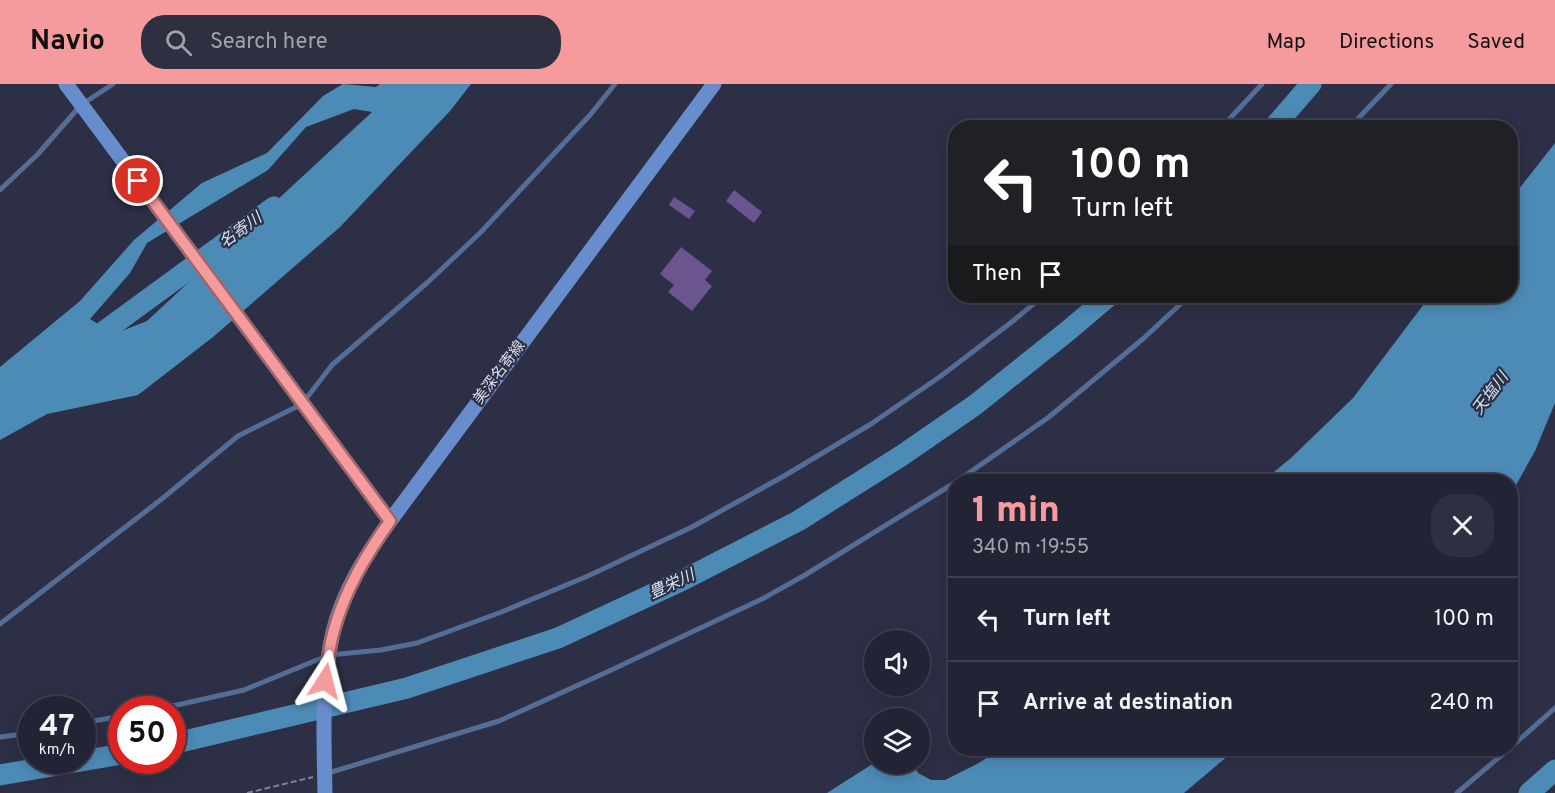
<!DOCTYPE html>
<html lang="en">
<head>
<meta charset="utf-8">
<style>
  :root { --surface:#222334; --page:#2e2f40; --text:#f1f3f6; --muted:#a2a4ac; --line:#3f404f; --accent:#f59b9e }
  body { margin:0; font-family:Overpass,"Noto Sans JP",sans-serif; background:var(--page); color:var(--text); height:100vh; display:flex; flex-direction:column; font-size:22px; white-space:nowrap }
  * { box-sizing:border-box; margin:0 }
  p { font-size:20px; color:var(--muted) }
  .icon { flex:none; width:33px; height:33px; fill:none; stroke:currentColor; stroke-width:2; stroke-linecap:round; stroke-linejoin:round }
  .map { position:relative; flex:1; overflow:hidden }
  .side { position:absolute; left:948px; top:390px; width:570px; height:282px; display:flex; flex-direction:column; background:var(--surface); border-radius:24px; box-shadow:0 3px 15px #0003,0 0 0 2px var(--line) }
  .side>* { flex:none }
  .guide { position:absolute; left:948px; top:36px; width:570px; height:183px; border-radius:24px; box-shadow:0 3px 15px #0003,0 0 0 2px var(--line); background:#202124; color:#fff; overflow:hidden }
  .buttons { position:absolute; left:864px; top:546px; display:grid; gap:12px }
  .buttons a { display:grid; place-items:center; width:66px; height:66px; border-radius:50%; background:var(--surface); box-shadow:0 3px 15px #0003,0 0 0 2px var(--line); font-size:30px }
  .speed { position:absolute; left:18px; top:612px; display:flex; gap:12px; font-size:30px; font-weight:700; text-align:center }
  .speed>* { display:grid; place-content:center; width:78px; height:78px; border-radius:50%; background:var(--surface); box-shadow:0 3px 15px #0003,0 0 0 2px var(--line); line-height:1 }
  .speed small { font-size:15px; font-weight:400 }
  .speed .limit { border:9px solid #d22; background:#fff; color:#111 }
  .pin { position:absolute; display:grid; place-items:center; width:51px; height:51px; color:#fff; margin:-26px; border:3px solid #fff; border-radius:50%; box-shadow:0 2px 6px #0007 }
  .me { position:absolute; width:66px; margin:-33px; rotate:9deg; stroke-linejoin:round; filter:drop-shadow(0 0 4px #0008) }
  .turn { display:flex; align-items:center; gap:21px; height:126px; padding:0 24px; font-size:27px }
  .turn .icon { width:78px; height:78px; stroke-width:2.5 }
  .turn b { display:block; font-size:42px; line-height:51px }
  .then { display:flex; align-items:center; height:57px; padding:0 24px; background:#0003; gap:12px; font-size:22px }
  .round { display:grid; place-items:center; flex:none; width:63px; height:63px; border-radius:24px; background:var(--page) }
  .headline { display:flex; align-items:center; justify-content:space-between; height:102px; padding:0 24px }
  h1 { font-size:36px; font-weight:800; line-height:45px; color:var(--accent) }
  ul { padding:0; list-style:none }
  li { display:flex; align-items:center; gap:18px; height:84px; padding:0 24px; border-top:2px solid var(--line) }
  li div { flex:1 }
  li b { display:block; font-size:22px }
  li em { font-style:normal }
  header { display:flex; align-items:center; gap:36px; box-sizing:border-box; height:84px; padding:0 30px; background:var(--accent); color:#111 }
  header strong { font-size:28px }
  nav { display:flex; gap:33px; margin-inline-start:auto; font-size:21px }
  .search { width:420px; height:54px; background:var(--page); display:flex; align-items:center; gap:15px; box-sizing:border-box; padding:0 21px; border-radius:24px; color:var(--muted); font-size:22px }
  .map>svg:first-child { display:block }
  .water { fill:#4d8bb7; fill-rule:evenodd }
  .lines { fill:none; stroke-linecap:round; stroke-linejoin:round }
  .river { stroke:#4d8bb7; stroke-width:21 }
  .building { fill:#6a558f }
  .path { stroke:#818396; stroke-width:2; stroke-dasharray:6 3; stroke-linecap:butt }
  .lane { stroke:#556d94; stroke-width:5 }
  .secondary { stroke:#688dcc; stroke-width:15 }
  .route-casing { stroke:#9f6567; stroke-width:15 }
  .route { stroke:#f59b9e; stroke-width:10 }
  .labels { text-anchor:middle; dominant-baseline:central; stroke-width:4.5; stroke-linejoin:round; paint-order:stroke }
  .street-label { font-size:15px; fill:#dddfee; stroke:#2d2f46 }
  .water-label { font-size:16px; font-style:italic; fill:#d4e5f1; stroke:#2d2f46 }
</style>
</head>
<body>
<header>
<strong>Navio</strong>
<div class="search"><svg class="icon" aria-label="search" viewBox="0 0 24 24"><circle cx="10" cy="10" r="6"/><path d="M15 15l6 6"/></svg>Search here</div>
<nav><a>Map</a><a>Directions</a><a>Saved</a></nav>
</header>
<div class="map">
<svg width="1555" height="709" viewBox="0 0 1555 709">
  <rect width="100%" height="100%" fill="#2d2f46"/>
  <!-- water -->
  <path class="water" d="M 343,0 L 376,3 L 380,0 L 471,0 L 450,27 L 340,143 L 213,253 L 138,311 L 47,330 L 0,356 L 0,283 L 80,217 L 134,156 L 202,99 L 267,69 L 323,12 ZM 354,25 L 372,28 L 147,237 L 114,250 L 90,235 L 130,189 L 147,159 L 268,86 L 306,43 Z
    M 1555,59 L 1555,319 L 1535,367 L 1511,410 L 1511,411 L 1510,398 L 1263,397 L 1291,374 L 1353,314 L 1430,212 L 1510,212 L 1511,115 Z
    M 1002,664 L 1236,664 L 1236,665 L 1184,709 L 827,709 L 874,679 L 914,680 L 918,689 L 931,696 L 945,696 L 977,680 Z"/>
  <g class="lines">
    <!-- river -->
    <path class="river" d="M 1273,44 L 1311,0
      M 84,262 L 274,123
      M 172,660 L 407,604 L 558,554 L 685,495 L 798,437 L 901,372 L 975,321 L 1069,246 L 1109,212
      M 0,691 L 122,670
      M 1529,709 L 1555,686"/>
  </g>
  <!-- building -->
  <path class="building" d="M 734,106 L 762,128 L 754,139 L 726,117 Z
    M 674,113 L 695,127 L 689,135 L 669,121 Z
    M 681,163 L 712,187 L 705,196 L 712,202 L 692,227 L 668,208 L 674,201 L 660,190 Z"/>
  <g class="lines">
    <!-- path -->
    <path class="path" d="M 247,709 L 313,693"/>
    <!-- lane -->
    <path class="lane" d="M 1221,44 L 1262,0
      M 1349,44 L 1391,0
      M 0,106 L 38,70 L 81,21 L 113,0
      M 956,398 L 1049,333 L 1144,254 L 1189,212
      M 0,540 L 163,414 L 238,352 L 302,320 L 332,281 L 428,198 L 480,149 L 590,31 L 615,0
      M 155,626 L 244,606 L 329,571 L 381,566 L 417,559 L 499,529 L 588,492 L 692,443 L 784,392 L 871,340 L 941,292 L 1013,237 L 1043,212
      M 82,639 L 122,632
      M 0,653 L 32,649
      M 1510,664 L 1555,624
      M 325,690 L 499,637 L 607,588 L 762,515 L 805,491 L 956,398
      M 1457,709 L 1510,664"/>
    <!-- secondary -->
    <path class="secondary" d="M 66,0 L 390,437
      M 325,709 C 324,656 321,599 333,548 C 343,507 366,471 390,437 L 714,0"/>
  </g>
  <g class="lines">
    <defs>
      <path id="route" d="M 138,97 L 390,437 C 366,471 345,506 334,546 C 329,562 328,580 325,597"/>
    </defs>
    <!-- route casing -->
    <use href="#route" class="route-casing"/>
    <!-- route -->
    <use href="#route" class="route"/>
  </g>
  <g class="labels">
    <!-- street labels -->
    <g class="street-label">
      <text transform="translate(500 289) rotate(-53)">美深名寄線</text>
    </g>
    <!-- water labels -->
    <g class="water-label">
      <text transform="translate(241 147) rotate(-36)">名寄川</text>
      <text transform="translate(1491 310) rotate(-53)">天塩川</text>
      <text transform="translate(672 501) rotate(-25)">豊栄川</text>
    </g>
  </g>
</svg>
<div class="buttons">
<a><svg class="icon" aria-label="sound" viewBox="0 0 24 24"><path d="M4 9h4l5-4v14l-5-4H4zM17 9q2 3 0 6"/></svg></a>
<a><svg class="icon" aria-label="layers" viewBox="0 0 24 24"><path d="M12 4l9 5-9 5-9-5zM3 14l9 5 9-5"/></svg></a>
</div>
<div class="speed"><div>47<small>km/h</small></div><div class="limit">50</div></div>
<div class="pin" style="left:138px;top:97px;background:#d93025"><svg class="icon" aria-label="arrive" viewBox="0 0 24 24"><path d="M6 21V4h12l-3 4 3 4H6"/></svg></div>
<svg class="me" style="left:325px;top:597px" viewBox="-20 -20 40 40"><path d="M0-17L14 15 0 8-14 15z" fill="#f59b9e" stroke="#fff" stroke-width="4"/></svg>
<div class="guide">
<div class="turn"><svg class="icon" aria-label="left" viewBox="0 0 24 24"><path d="M17 20v-9H6M10 6l-5 5 5 5"/></svg><div><b>100 m</b>Turn left</div></div>
<div class="then">Then<svg class="icon" aria-label="arrive" viewBox="0 0 24 24"><path d="M6 21V4h12l-3 4 3 4H6"/></svg></div>
</div>
<section class="side">
<div class="headline"><div><h1>1 min</h1><p>340 m · 19:55</p></div><a class="round"><svg class="icon" aria-label="close" viewBox="0 0 24 24"><path d="M6 6l12 12M18 6L6 18"/></svg></a></div>
<ul>
<li><svg class="icon" aria-label="left" viewBox="0 0 24 24"><path d="M17 20v-9H6M10 6l-5 5 5 5"/></svg><div><b>Turn left</b></div><em>100 m</em></li>
<li><svg class="icon" aria-label="arrive" viewBox="0 0 24 24"><path d="M6 21V4h12l-3 4 3 4H6"/></svg><div><b>Arrive at destination</b></div><em>240 m</em></li>
</ul>
</section>
</div>
</body>
</html>
